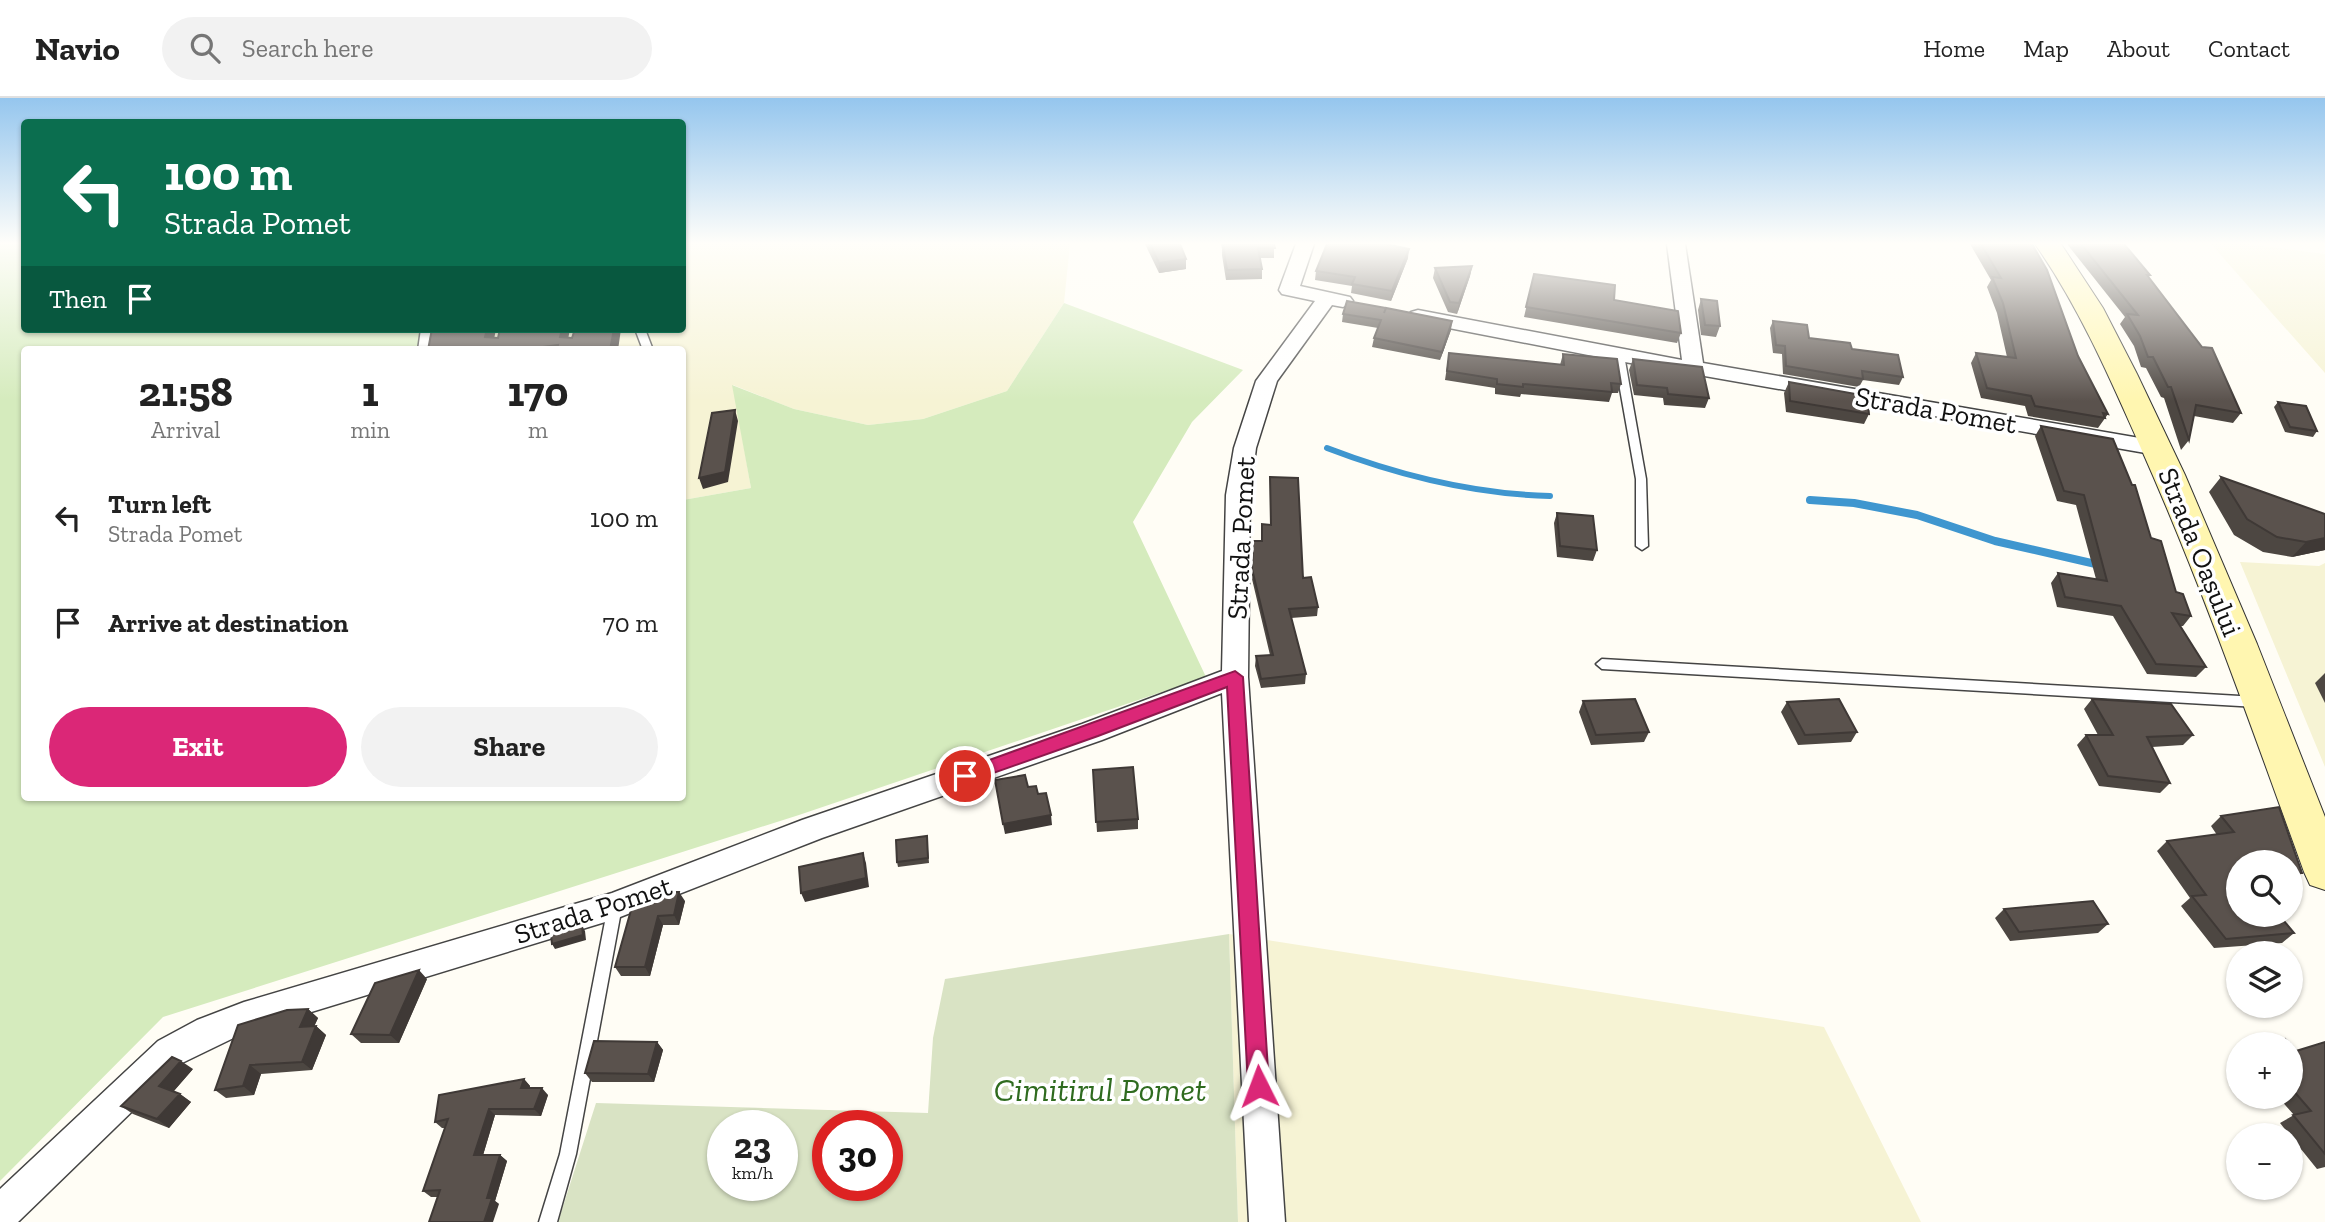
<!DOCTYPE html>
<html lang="en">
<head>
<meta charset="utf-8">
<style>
  :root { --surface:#fff; --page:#f2f2f2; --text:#222; --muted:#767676; --line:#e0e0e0; --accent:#db2777 }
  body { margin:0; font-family:"Zilla Slab",serif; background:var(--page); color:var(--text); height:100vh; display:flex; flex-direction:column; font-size:26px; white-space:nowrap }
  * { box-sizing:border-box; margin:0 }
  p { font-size:23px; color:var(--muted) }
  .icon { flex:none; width:38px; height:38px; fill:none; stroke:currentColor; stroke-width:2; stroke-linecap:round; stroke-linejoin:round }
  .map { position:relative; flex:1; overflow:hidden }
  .side { position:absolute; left:21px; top:248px; width:665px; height:455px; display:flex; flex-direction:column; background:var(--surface); border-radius:7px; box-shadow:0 2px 5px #0004 }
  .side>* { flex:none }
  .guide { position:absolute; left:21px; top:21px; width:665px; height:214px; border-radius:7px; box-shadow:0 2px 5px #0004; background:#0b6e4f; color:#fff; overflow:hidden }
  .controls { position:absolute; left:2226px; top:752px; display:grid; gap:14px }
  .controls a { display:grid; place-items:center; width:77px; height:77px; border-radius:50%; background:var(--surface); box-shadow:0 2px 5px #0004; font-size:35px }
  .speed { position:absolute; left:707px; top:1012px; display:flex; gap:14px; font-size:35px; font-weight:700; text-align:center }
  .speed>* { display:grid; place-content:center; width:91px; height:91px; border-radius:50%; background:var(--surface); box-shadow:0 2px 5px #0004; line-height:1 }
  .speed small { font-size:18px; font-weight:400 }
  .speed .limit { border:10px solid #d22; background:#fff; color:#111 }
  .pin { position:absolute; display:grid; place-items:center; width:60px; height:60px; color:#fff; margin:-30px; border:4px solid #fff; border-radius:50%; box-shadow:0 2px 7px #0007 }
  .me { position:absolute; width:77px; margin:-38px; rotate:357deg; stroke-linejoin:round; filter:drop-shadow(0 0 5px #0008) }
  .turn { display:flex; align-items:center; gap:24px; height:147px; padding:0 28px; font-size:32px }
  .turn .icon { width:91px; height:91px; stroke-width:2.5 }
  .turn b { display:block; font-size:49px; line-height:60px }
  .then { display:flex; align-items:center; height:66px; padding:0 28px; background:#0003; gap:14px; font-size:26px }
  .eta { display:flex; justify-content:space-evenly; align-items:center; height:119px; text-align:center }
  .eta b { font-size:42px; font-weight:700; line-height:49px }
  .cta { display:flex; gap:14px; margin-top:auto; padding:14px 28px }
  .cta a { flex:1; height:80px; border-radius:42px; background:var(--accent); color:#fff; font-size:28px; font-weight:700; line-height:80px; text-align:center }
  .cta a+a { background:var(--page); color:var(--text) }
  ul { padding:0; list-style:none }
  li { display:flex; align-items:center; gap:21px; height:105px; padding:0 28px }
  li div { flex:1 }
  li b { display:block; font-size:26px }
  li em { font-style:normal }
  header { display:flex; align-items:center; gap:42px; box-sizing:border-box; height:98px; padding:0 35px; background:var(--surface); border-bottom:2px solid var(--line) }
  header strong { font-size:33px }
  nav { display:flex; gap:38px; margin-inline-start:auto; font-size:24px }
  .search { width:490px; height:63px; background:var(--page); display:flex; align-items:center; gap:18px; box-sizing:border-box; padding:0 24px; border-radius:38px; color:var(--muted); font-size:26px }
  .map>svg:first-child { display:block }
  .farmland { fill:#f6f3d4 }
  .green { fill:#d5ebbd }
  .cemetery { fill:#d9e3c4; fill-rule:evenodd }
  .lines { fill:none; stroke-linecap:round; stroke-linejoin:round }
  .stream-far1 { stroke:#3f96cf; stroke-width:6 }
  .stream { stroke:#3f96cf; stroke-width:8 }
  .service-casing { stroke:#444; stroke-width:3 }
  .minor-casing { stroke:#444; stroke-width:3 }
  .secondary-casing { stroke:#333; stroke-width:2 }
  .service { fill:#fff; fill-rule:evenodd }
  .minor { fill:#fff; fill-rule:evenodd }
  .secondary { fill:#fff6b0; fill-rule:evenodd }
  .wall { fill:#4d4742 }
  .shaded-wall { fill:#3f3936 }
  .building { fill:#5a524d; stroke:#3f3936; stroke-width:2 }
  .route { fill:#db2777; stroke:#8e194d; stroke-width:2 }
  .labels { text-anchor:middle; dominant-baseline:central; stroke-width:7; stroke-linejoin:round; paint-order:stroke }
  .street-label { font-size:28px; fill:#111; stroke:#fff }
  .near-park-label { font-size:33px; font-style:italic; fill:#2f6b1f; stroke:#fff }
</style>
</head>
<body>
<header>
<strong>Navio</strong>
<div class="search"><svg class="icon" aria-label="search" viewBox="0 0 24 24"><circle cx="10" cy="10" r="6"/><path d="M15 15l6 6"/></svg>Search here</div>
<nav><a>Home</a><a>Map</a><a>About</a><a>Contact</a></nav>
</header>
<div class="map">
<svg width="2325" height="1124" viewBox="0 0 2325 1124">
  <rect width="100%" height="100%" fill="#fffdf5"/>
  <!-- farmland -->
  <path class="farmland" d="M 683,146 L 1070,146 L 1064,205 L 1007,293 L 923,321 L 868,327 L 794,311 L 733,287 L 751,390 L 683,402 L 682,252 L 427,252 L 431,231 L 682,231 Z
    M 2211,146 L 2246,146 L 2325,156 L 2325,275 Z
    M 2240,464 L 2319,468 L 2325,465 L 2325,669 Z
    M 1229,836 L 1824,929 L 1921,1124 L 1238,1124 Z"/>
  <!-- green -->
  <path class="green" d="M 0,146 L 24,146 L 24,231 L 431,231 L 427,252 L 24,252 L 24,700 L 682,700 L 683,402 L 751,390 L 732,287 L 794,311 L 868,327 L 923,321 L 1007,293 L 1064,205 L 1243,272 L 1192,324 L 1133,424 L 1206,579 L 799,717 L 163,919 L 0,1083 Z"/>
  <!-- cemetery -->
  <path class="cemetery" d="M 1229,836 L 1238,1124 L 558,1124 L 596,1005 L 928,1015 L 933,940 L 945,881 ZM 723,1027 L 782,1027 L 782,1087 L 723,1087 ZM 887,1027 L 887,1087 L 828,1087 L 828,1027 Z"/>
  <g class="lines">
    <!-- stream-far1 -->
    <path class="stream-far1" d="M 1327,350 C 1400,378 1472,396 1550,398"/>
    <!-- stream -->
    <path class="stream" d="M 1810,402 L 1854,405 L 1917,417 L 1995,443 L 2100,467"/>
    <defs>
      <path id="service" d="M 421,231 L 431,231 L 428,252 L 418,252 Z
        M 635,231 L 645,231 L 653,252 L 643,252 Z
        M 1619,254 L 1624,257 L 1646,381 L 1648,448 L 1642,452 L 1636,448 L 1636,381 L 1614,257 Z
        M 1602,561 L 2257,599 L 2261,601 L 2263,604 L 2261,607 L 2257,609 L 1602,571 L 1596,566 Z
        M 615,802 L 620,804 L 622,808 L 576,1056 L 557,1124 L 539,1124 L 560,1056 L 608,808 L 610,804 Z"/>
      <path id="minor" d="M 1296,146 L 1314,146 L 1300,188 L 1350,199 L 1353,203 L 1343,209 L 1332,207 L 1277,283 L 1256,350 L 1250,397 L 1248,579 L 1285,1124 L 1249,1124 L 1222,595 L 1102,642 L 822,740 L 615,821 L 246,934 L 182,965 L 18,1124 L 0,1124 L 0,1091 L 158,943 L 197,922 L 244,904 L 612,795 L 802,722 L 1082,626 L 1222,573 L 1226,397 L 1234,350 L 1256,283 L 1315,203 L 1282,196 L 1279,192 Z
        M 1667,146 L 1685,146 L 1703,265 L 2157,343 L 2165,345 L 2168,350 L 2165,355 L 2157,357 L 1619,263 L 1418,224 L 1411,222 L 1408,218 L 1411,214 L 1418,212 L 1682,262 Z"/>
      <path id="secondary" d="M 2035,146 L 2061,146 L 2103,210 L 2137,276 L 2185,377 L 2257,546 L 2325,719 L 2325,792 L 2310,787 L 2304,774 C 2252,631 2202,487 2140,348 C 2109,278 2079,209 2035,146 Z"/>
    </defs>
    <!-- service casing -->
    <use href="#service" class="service-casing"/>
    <!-- minor casing -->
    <use href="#minor" class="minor-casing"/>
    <!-- secondary casing -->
    <use href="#secondary" class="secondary-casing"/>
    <!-- service -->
    <use href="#service" class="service"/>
    <!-- minor -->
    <use href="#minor" class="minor"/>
    <!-- secondary -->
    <use href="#secondary" class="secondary"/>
  </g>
  <!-- wall -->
  <path class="wall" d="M 1145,146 L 1180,146 L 1186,161 L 1186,171 L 1159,175 Z
    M 1221,146 L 1274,146 L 1274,160 L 1260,160 L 1262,171 L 1262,181 L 1226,182 L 1222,157 L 1222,151 Z
    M 1970,146 L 2032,146 L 2078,258 L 2108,316 L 2098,330 L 2028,318 L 2025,308 L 1981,300 L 1971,265 L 1976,255 L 2007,259 L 1997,215 L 1987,189 L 1991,182 Z
    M 2067,146 L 2124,146 L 2150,177 L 2149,179 L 2241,315 L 2233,325 L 2194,318 L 2189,342 L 2181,352 L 2164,300 L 2161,299 L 2146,270 L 2141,269 L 2134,248 L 2120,226 L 2125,219 Z
    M 1408,160 L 1391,203 L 1351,195 L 1352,188 L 1315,182 L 1316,173 Z
    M 1472,168 L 1470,178 L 1457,216 L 1448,214 L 1433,180 L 1435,170 Z
    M 1534,176 L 1681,235 L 1677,245 L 1524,219 Z
    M 1701,201 L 1720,228 L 1716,239 L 1701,237 L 1698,212 Z
    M 1343,216 L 1451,232 L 1440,262 L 1372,249 L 1374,240 L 1378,230 L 1342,224 Z
    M 1773,223 L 1809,240 L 1852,251 L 1903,279 L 1899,287 L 1863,282 L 1859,289 L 1783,276 L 1782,256 L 1773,255 L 1770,230 Z
    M 1449,255 L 1560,267 L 1563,256 L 1621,286 L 1618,295 L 1612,295 L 1609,304 L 1521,296 L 1520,299 L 1495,296 L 1495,290 L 1445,282 Z
    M 1633,261 L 1709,300 L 1705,310 L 1664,307 L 1663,300 L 1634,297 L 1629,272 Z
    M 1789,284 L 1869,316 L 1864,326 L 1786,314 L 1784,295 Z
    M 2278,304 L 2317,333 L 2313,339 L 2285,334 L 2274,309 Z
    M 2041,328 L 2151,440 L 2176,494 L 2191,518 L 2183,528 L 2180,528 L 2206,569 L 2196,579 L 2147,576 L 2113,518 L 2057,509 L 2051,485 L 2058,475 L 2096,481 L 2076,407 L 2057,403 L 2035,338 Z
    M 1270,379 L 1303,480 L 1318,509 L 1317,518 L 1291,520 L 1306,576 L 1305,586 L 1261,590 L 1255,568 L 1256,558 L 1270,557 L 1252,481 L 1252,453 L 1253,443 L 1261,443 L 1262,426 L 1270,426 Z
    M 2221,379 L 2325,416 L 2325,452 L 2292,459 L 2263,454 L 2234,437 L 2209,394 Z
    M 1557,415 L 1597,452 L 1593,463 L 1557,459 L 1554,425 Z
    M 2325,575 L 2325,605 L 2315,585 Z
    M 2092,601 L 2193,637 L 2183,647 L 2152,649 L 2170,685 L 2160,695 L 2099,688 L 2077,647 L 2086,637 L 2098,637 L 2084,611 Z
    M 1583,603 L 1649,634 L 1644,644 L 1591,647 L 1579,614 Z
    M 1787,604 L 1857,634 L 1851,644 L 1798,647 L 1781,614 Z
    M 1093,672 L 1138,721 L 1138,731 L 1097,734 Z
    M 2279,709 L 2302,775 L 2291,784 L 2291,765 L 2238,765 L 2238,817 L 2279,817 L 2294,835 L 2282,845 L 2214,850 L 2181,808 L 2190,800 L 2157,753 L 2167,743 L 2217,737 L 2211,728 L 2221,718 Z
    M 927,738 L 929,765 L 898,769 L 897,764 Z
    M 685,803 L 679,827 L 663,827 L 650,878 L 621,878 L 615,869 L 633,805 Z
    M 2004,811 L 2108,826 L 2098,835 L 2010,843 L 1995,820 Z
    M 427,881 L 399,945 L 361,945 L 351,936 Z
    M 308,911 L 318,920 L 314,928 L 316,928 L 326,937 L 312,972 L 261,976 L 254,997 L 226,1000 L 215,992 Z
    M 657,944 L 663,952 L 654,984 L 592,984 L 585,975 Z
    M 2325,944 L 2325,1069 L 2317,1071 L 2280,1025 L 2294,1017 L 2278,999 L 2291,999 L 2291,947 L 2296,953 Z
    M 193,971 L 174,993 L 180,996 L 191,1004 L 169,1030 L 133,1016 L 121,1008 Z
    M 524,981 L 530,988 L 530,990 L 548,997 L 541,1018 L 495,1017 L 483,1057 L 500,1057 L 507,1063 L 495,1103 L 499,1106 L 438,1099 L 431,1099 L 423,1093 L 445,1030 L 442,1030 L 435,1024 Z"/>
  <!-- shaded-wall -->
  <path class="shaded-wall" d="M 1409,151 L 1408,160 L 1391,203 L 1392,193 Z
    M 1186,161 L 1186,171 L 1159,175 L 1159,165 Z
    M 1472,168 L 1470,178 L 1457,216 L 1459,205 Z
    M 1452,223 L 1451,232 L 1440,262 L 1442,254 Z
    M 487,231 L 496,231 L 492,252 L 485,239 Z
    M 562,231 L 570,231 L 566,252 L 560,239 Z
    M 614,231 L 621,231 L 618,252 L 610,252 Z
    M 558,247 L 560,252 L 521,252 Z
    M 735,312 L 738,323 L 728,384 L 703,391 L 699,380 Z
    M 2325,440 L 2325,452 L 2292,459 L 2306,444 Z
    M 1051,717 L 1052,727 L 1005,736 L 1003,726 Z
    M 863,755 L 866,765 L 869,789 L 805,804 L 801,795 Z
    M 679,794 L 685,803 L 679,827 L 674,817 Z
    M 658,818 L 663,827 L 650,878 L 645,869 Z
    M 582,828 L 585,833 L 586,842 L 555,851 L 552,846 Z
    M 419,872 L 427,881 L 399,945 L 390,937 Z
    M 308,911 L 318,920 L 310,938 L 300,929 Z
    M 316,928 L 326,937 L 312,972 L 302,964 Z
    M 657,944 L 663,952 L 654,984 L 648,976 Z
    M 181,963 L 193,971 L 171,996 L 159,988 Z
    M 250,967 L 261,976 L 254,997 L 243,988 Z
    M 524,981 L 530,988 L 528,997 L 521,990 Z
    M 542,990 L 548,997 L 541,1018 L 534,1011 Z
    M 180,996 L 191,1004 L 169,1030 L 157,1021 Z
    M 489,1011 L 495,1017 L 481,1064 L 474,1057 Z
    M 500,1057 L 507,1063 L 495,1103 L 499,1106 L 493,1124 L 484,1124 L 487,1100 Z"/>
  <!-- building -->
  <path class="building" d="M 1150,146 L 1180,146 L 1186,161 L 1159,165 Z
    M 1225,146 L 1274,146 L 1275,150 L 1258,150 L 1262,171 L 1227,172 L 1223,147 Z
    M 1327,146 L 1386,146 L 1409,151 L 1392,193 L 1352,186 L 1355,179 L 1316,173 Z
    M 1981,146 L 2032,146 L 2047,172 L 2078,258 L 2108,316 L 2103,315 L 2105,320 L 2035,308 L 2031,298 L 1987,290 L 1976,255 L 2016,260 L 2003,205 L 1992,179 L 2001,180 Z
    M 2081,146 L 2124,146 L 2150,177 L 2147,177 L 2202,249 L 2212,250 L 2241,315 L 2196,307 L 2189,342 L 2171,289 L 2168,289 L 2153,259 L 2148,259 L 2140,238 L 2127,216 L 2138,217 Z
    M 1472,168 L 1459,205 L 1450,204 L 1435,170 Z
    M 1534,176 L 1615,187 L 1614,202 L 1678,213 L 1681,235 L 1526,209 Z
    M 1701,201 L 1717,203 L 1720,228 L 1705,227 Z
    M 1347,203 L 1386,210 L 1384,215 L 1386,210 L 1452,223 L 1442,254 L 1374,240 L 1381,222 L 1343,216 Z
    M 1773,223 L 1807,227 L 1809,240 L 1850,245 L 1852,251 L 1898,257 L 1903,279 L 1862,273 L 1863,281 L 1786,268 L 1785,248 L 1776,247 Z
    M 432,231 L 487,231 L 485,239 L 498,240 L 500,231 L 562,231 L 560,239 L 572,240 L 575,231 L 614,231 L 610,252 L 557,252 L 558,247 L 521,252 L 428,252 Z
    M 1449,255 L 1564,267 L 1563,256 L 1617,261 L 1621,286 L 1611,285 L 1612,294 L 1523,286 L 1523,289 L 1497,286 L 1497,281 L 1447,273 Z
    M 1633,261 L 1702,269 L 1709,300 L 1668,296 L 1667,290 L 1637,287 Z
    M 1789,284 L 1867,298 L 1869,316 L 1790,303 Z
    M 2278,304 L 2306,308 L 2317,333 L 2290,329 Z
    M 735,312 L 725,374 L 699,380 L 712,315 Z
    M 2041,328 L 2113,341 L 2132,387 L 2135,387 L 2151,440 L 2161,443 L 2176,494 L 2183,496 L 2191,518 L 2172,515 L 2206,569 L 2156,566 L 2121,508 L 2065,499 L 2058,475 L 2107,483 L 2084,397 L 2064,393 Z
    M 1270,379 L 1298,380 L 1303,480 L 1311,479 L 1318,509 L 1289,511 L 1306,576 L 1261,581 L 1256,558 L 1273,557 L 1252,471 L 1253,443 L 1262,443 L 1262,426 L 1271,427 Z
    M 2221,379 L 2325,416 L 2325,440 L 2306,444 L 2277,439 L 2247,421 Z
    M 1557,415 L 1593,418 L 1597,452 L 1560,448 Z
    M 1635,601 L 1649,634 L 1596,637 L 1583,603 Z
    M 1839,601 L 1857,634 L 1805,637 L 1787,604 Z
    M 2092,601 L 2171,606 L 2193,637 L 2147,639 L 2170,685 L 2108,678 L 2086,637 L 2113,637 Z
    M 1133,669 L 1138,721 L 1096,724 L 1093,672 Z
    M 1025,677 L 1028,689 L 1036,688 L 1038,696 L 1046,695 L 1051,717 L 1003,726 L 995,682 Z
    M 2279,709 L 2302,775 L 2291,775 L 2291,765 L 2238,765 L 2238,817 L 2279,817 L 2294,835 L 2226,841 L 2192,798 L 2206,797 L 2167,743 L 2234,734 L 2221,718 Z
    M 927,738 L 928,760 L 897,764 L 896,742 Z
    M 863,755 L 866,780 L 801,795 L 799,769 Z
    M 660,794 L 679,794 L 674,817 L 658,818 L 645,869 L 615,869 L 633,805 Z
    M 2093,803 L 2108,826 L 2019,834 L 2004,811 Z
    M 582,828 L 583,837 L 552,846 L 551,837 Z
    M 419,872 L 390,937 L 351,936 L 375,885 Z
    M 308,911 L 300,929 L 316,928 L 302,964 L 250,967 L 243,988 L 215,992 L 238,927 L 287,912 Z
    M 2285,941 L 2291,947 L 2266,947 Z
    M 594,943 L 657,944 L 648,976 L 585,975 Z
    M 2325,944 L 2325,1056 L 2293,1017 L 2311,1013 L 2291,990 L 2291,947 L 2296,953 Z
    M 172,959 L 181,963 L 159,988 L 180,996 L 157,1021 L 121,1008 Z
    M 524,981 L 521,990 L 542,990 L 534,1011 L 489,1011 L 474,1057 L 500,1057 L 487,1100 L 492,1100 L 484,1124 L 429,1124 L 440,1092 L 423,1093 L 448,1021 L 435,1024 L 439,997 Z"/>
  <!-- sky -->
  <linearGradient id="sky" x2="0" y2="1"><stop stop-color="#95c6ee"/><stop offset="0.48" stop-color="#fffefa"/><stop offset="1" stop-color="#fffefa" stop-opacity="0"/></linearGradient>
  <rect width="2325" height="303" fill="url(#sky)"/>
  <!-- route -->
  <path class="route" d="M 1235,573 L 1243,579 L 1269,988 L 1266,995 L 1259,998 L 1251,995 L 1248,988 L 1227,589 L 1098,638 L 965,685 L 959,683 L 956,678 L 959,673 Z"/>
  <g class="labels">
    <!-- street labels -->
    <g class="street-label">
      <text transform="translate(1936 312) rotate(10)">Strada Pomet</text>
      <text transform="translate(1241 440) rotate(-87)">Strada Pomet</text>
      <text transform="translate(2200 454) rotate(68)">Strada Oașului</text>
      <text transform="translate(593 812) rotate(-18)">Strada Pomet</text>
    </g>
    <!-- near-park labels -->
    <g class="near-park-label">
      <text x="1100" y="991">Cimitirul Pomet</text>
    </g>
  </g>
</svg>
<div class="controls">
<a><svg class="icon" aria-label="search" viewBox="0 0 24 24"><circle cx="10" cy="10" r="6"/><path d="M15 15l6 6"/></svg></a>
<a><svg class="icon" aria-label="layers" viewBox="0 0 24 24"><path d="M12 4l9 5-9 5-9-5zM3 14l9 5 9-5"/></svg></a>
<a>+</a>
<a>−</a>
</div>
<div class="speed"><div>23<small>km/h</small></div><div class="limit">30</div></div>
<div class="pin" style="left:965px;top:678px;background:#d93025"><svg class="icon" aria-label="arrive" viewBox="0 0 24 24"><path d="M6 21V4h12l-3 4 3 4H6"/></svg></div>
<svg class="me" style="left:1259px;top:988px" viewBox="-20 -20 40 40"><path d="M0-17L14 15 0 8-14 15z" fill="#db2777" stroke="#fff" stroke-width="4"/></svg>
<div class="guide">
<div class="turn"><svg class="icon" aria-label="left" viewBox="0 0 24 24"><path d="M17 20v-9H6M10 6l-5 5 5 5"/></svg><div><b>100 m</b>Strada Pomet</div></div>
<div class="then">Then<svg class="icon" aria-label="arrive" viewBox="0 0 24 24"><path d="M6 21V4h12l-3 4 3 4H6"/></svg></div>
</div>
<section class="side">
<div class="eta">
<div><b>21:58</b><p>Arrival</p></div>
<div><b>1</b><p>min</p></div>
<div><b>170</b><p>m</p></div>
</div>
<ul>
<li><svg class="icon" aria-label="left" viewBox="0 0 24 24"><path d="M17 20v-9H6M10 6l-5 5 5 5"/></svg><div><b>Turn left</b><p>Strada Pomet</p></div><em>100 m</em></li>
<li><svg class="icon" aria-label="arrive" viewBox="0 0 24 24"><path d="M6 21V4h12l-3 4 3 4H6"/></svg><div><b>Arrive at destination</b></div><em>70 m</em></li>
</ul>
<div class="cta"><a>Exit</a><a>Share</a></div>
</section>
</div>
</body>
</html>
